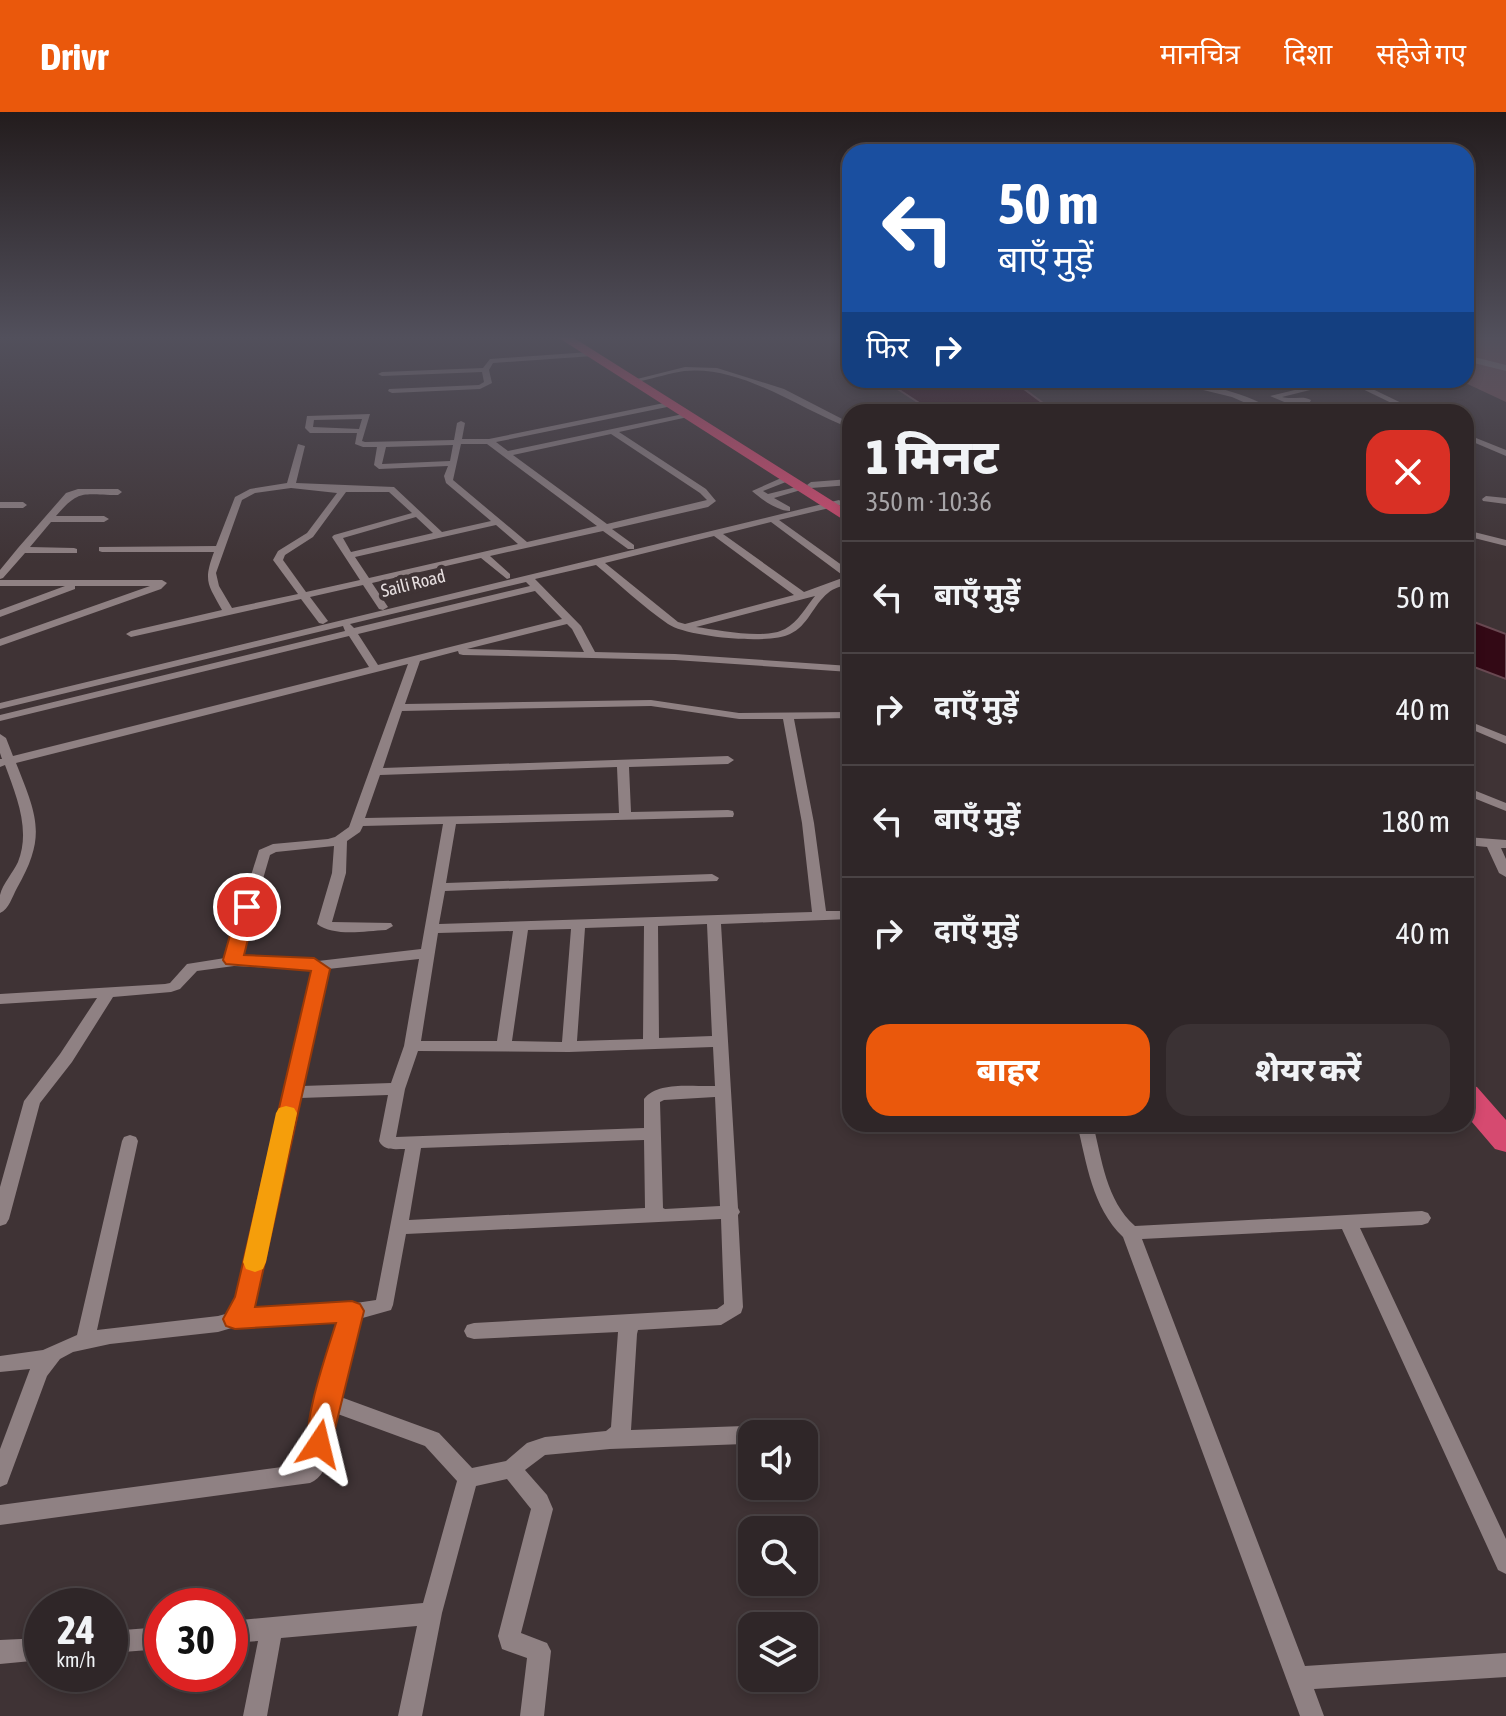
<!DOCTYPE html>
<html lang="hi">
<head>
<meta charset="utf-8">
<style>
  :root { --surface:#2f2628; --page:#3b3234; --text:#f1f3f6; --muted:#a7a5a8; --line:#4a4345; --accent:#ea580c }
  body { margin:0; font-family:"Asap Condensed","Noto Sans Devanagari",sans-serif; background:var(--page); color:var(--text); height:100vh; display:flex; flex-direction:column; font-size:30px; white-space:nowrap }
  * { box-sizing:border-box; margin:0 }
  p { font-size:26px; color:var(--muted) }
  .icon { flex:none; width:44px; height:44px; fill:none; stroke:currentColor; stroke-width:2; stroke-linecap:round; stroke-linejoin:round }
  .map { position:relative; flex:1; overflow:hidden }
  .drawer { position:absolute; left:842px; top:292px; width:632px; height:728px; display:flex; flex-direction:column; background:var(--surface); border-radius:24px; box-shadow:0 4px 12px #0003,0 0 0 2px var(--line) }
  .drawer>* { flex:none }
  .banner { position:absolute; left:842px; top:32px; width:632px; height:244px; border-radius:24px; box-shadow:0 4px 12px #0003,0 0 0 2px var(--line); background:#1a4fa0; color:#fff; overflow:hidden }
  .buttons { position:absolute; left:738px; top:1308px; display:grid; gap:16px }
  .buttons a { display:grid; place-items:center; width:80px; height:80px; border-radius:16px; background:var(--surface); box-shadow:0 4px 12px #0003,0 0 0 2px var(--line); font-size:40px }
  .speed { position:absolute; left:24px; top:1476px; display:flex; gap:16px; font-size:40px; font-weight:700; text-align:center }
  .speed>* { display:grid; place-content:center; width:104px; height:104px; border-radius:50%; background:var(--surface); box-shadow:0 4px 12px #0003,0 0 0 2px var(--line); line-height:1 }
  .speed small { font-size:20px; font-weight:400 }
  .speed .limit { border:12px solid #d22; background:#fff; color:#111 }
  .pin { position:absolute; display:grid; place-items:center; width:68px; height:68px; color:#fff; margin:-34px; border:4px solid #fff; border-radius:50%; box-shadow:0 2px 8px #0007 }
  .me { position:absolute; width:88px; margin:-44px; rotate:10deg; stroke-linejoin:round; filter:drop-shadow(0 0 6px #0008) }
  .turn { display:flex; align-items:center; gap:28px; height:168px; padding:0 24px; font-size:36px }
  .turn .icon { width:104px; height:104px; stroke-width:2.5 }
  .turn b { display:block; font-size:56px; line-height:68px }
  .then { display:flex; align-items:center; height:76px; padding:0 24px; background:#0003; gap:16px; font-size:30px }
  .round { display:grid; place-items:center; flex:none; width:84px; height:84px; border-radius:24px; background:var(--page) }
  .overview { display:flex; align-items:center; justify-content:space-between; height:136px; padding:0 24px }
  h1 { font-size:48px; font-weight:800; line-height:60px }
  .action { display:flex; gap:16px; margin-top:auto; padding:16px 24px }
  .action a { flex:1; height:92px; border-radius:24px; background:var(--accent); color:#fff; font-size:32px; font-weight:800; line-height:92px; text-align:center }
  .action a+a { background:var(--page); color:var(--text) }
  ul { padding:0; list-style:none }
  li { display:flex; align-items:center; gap:24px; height:112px; padding:0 24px; border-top:2px solid var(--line) }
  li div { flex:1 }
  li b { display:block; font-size:30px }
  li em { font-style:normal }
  header { display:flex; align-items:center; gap:48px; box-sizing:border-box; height:112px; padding:0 40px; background:var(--accent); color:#fff }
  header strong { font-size:38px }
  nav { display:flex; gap:44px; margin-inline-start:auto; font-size:28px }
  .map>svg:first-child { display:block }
  .green { fill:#785158 }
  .water { fill:#330915; stroke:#694952; stroke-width:2 }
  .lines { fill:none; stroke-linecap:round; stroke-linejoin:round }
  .street { fill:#8f8183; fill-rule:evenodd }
  .secondary { fill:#8f8183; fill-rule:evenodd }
  .highway { fill:#d64a70; fill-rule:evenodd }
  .route { fill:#ea580c; stroke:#983908; stroke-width:2 }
  .slow { fill:#f59e0b }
  .labels { text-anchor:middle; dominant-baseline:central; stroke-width:8; stroke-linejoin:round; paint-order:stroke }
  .far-street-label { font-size:18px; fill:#e7dfe0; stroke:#3f3335 }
</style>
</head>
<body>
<header>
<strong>Drivr</strong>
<nav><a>मानचित्र</a><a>दिशा</a><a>सहेजे गए</a></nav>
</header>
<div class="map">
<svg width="1506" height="1604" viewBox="0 0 1506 1604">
  <rect width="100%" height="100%" fill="#3f3335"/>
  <!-- green -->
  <path class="green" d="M 1466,226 L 1506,226 L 1506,290 L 1459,268 L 1466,268 Z"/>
  <!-- water -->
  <path class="water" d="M 884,268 L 1012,268 L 1055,300 L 933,300 Z
    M 1466,507 L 1506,522 L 1506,567 L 1466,552 Z"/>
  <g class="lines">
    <!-- street -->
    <path class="street" d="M 590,240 L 593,244 L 493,251 L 489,258 L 492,271 L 480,277 L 392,281 L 388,279 L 389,277 L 479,273 L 484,270 L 482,260 L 382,264 L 378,262 L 382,260 L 483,256 L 490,247 Z
      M 685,255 L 717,256 L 784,277 L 850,311 L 850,316 C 799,297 742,253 684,259 C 670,261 655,266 641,269 L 637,267 Z
      M 1162,268 C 1197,268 1248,281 1277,300 L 1266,300 L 1232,285 Z
      M 1297,268 L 1306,268 L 1318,276 L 1282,285 C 1292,288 1303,283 1311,288 L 1310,290 L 1289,292 L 1270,284 L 1307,275 Z
      M 1344,268 L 1354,268 L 1420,300 L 1410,300 Z
      M 669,290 L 672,290 L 672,294 L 496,330 L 508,339 L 688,301 L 688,305 L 619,320 L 706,377 L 716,389 L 708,395 L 612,417 L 634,433 L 634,437 L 628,437 L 603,419 L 490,444 L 510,462 L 510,466 L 507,467 L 481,446 L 372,471 L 388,495 L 383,498 L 379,497 L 363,473 L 310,485 L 328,509 L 323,512 L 319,511 L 301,487 L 131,525 L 126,522 L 131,519 L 222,498 C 208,472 203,470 214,440 L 102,440 L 99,439 L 99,435 L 216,434 L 235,385 L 250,377 L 287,371 L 298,332 L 305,334 L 296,371 L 394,375 L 442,420 L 491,409 L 446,371 L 444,364 L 448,354 L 379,357 L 374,353 L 377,335 L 363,335 L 355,332 L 357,321 L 310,321 L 305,316 L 307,304 L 370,302 L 362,329 L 365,330 L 454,328 L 457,311 L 461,309 L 465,311 L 462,327 L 489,327 ZM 362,307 L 359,317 L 313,315 L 314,308 ZM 611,322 L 700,381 L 707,388 L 607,412 L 513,343 ZM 461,332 L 487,332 L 597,414 L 527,430 L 453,368 ZM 453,333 L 450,349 L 382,352 L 386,335 ZM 291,376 L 337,381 L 307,421 L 278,439 L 273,448 L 298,482 L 232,496 L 219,474 L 216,461 L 242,388 L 255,381 ZM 346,380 L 389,380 L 412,401 L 334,423 L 332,425 L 360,468 L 306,480 L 283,448 L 285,443 L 313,425 ZM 416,405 L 433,421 L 351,440 L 343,426 ZM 496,413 L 518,432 L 369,466 L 355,445 Z
      M 1466,322 L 1506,338 L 1506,344 L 1466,327 Z
      M 788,363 L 791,364 L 791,368 L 763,379 L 768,382 L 804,373 L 804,377 L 774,386 L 790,395 L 790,399 C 777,399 761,387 752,379 Z
      M 850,367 L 850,373 L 811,376 L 807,373 L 811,370 Z
      M 78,377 L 118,377 L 122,380 L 118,383 C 83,383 80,376 56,404 L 104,404 L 109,407 L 104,410 L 51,410 L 30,435 L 74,436 L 77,437 L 77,441 L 25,441 L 3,466 L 0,467 L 0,458 L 18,436 L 66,381 Z
      M 1486,384 L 1506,386 L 1506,392 L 1483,389 L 1482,387 Z
      M 839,388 L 843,391 L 842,393 L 779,408 L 850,459 L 850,471 C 843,474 833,476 828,481 C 813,493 808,514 790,522 C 769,533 687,525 668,512 C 643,495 619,472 596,453 L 535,467 L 581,514 L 595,540 L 675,542 L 850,554 L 850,560 L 675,548 L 463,543 L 459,542 L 458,539 L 420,549 L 405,592 L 651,588 L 739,601 L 850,600 L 850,606 L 794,607 L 814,711 L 826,799 L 850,799 L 850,807 L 721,812 L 738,1096 L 740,1100 L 738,1103 L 743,1195 L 741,1201 L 721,1213 L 638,1218 L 637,1222 L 631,1318 L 744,1314 L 751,1317 L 754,1322 L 751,1329 L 744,1332 L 610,1337 L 545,1343 L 525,1358 L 547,1383 L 553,1397 L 521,1521 L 547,1531 L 551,1539 L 544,1604 L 520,1604 L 527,1546 L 502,1537 L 498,1524 L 531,1397 L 507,1367 L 476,1374 L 442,1501 L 422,1604 L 398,1604 L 417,1514 L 281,1526 L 267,1604 L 243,1604 L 258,1529 L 230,1531 L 230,1509 L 423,1491 L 457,1369 L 425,1334 L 335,1301 C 332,1322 333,1362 310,1371 L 0,1413 L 0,1393 L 304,1352 L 317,1289 L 340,1210 L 235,1215 L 218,1220 L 110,1232 L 73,1240 L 60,1247 L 47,1264 L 7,1372 L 0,1375 L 0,1337 L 30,1257 L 0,1260 L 0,1244 L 43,1238 L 77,1223 L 122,1029 L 124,1025 L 130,1023 L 136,1025 L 138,1029 L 97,1218 L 218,1204 L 229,1201 L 234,1195 L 284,982 L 283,980 L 313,858 L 234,854 L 197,859 L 180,877 L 171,880 L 113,885 L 72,950 L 40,991 L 9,1107 L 6,1112 L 0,1114 L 0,1075 L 24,989 L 60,942 L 97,886 L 0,892 L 0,882 L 165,872 L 170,871 L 187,852 L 225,846 L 259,738 L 273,732 L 328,727 L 335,725 L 349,715 L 408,552 L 16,651 C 37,704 47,724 17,776 C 12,785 9,797 0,801 C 0,796 0,788 0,783 C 3,771 13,761 18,750 C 31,718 16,683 5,653 L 0,655 L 0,647 L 2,647 L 0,641 L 0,622 L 6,626 L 13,644 L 369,555 L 349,524 L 0,609 L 0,603 L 345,519 L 343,514 L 0,597 L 0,591 ZM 771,410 L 845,465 L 804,480 L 723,422 ZM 714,424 L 794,483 L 685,512 L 678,510 L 605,451 ZM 526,470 L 530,474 L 354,516 L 350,512 ZM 535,479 L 562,507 L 378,553 L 358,522 ZM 815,484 C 806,495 798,510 785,517 C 765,528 718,518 696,515 ZM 567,512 L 572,517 L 584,540 L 467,537 ZM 651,594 L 739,607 L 783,607 L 802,711 L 812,800 L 439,812 L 445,779 L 717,769 L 719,766 L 712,762 L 446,771 L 456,712 L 733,705 L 734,702 L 733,699 L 728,698 L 631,700 L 629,655 L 728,652 L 734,648 L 728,644 L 383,656 L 402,599 ZM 617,655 L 619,701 L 365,706 L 380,663 ZM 443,712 L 421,837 L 318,849 L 240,845 L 270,743 L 276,740 L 334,734 L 332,761 L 317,812 C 334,825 365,819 386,818 L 393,814 L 391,811 L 332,810 L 346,761 L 347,729 L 360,720 L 363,714 ZM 707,812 L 712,924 L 659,926 L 658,814 ZM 644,814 L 643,927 L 577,929 L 585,816 ZM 571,817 L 562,930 L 512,929 L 528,818 ZM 513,819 L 497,929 L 421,929 L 438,821 ZM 419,847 L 404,934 L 391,971 L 302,974 L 328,857 ZM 713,935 L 715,974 C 693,975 658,969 644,987 L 644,1016 L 396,1025 L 405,977 L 418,939 L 569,940 ZM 388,983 L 379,1029 C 384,1039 394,1037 405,1037 L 376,1188 L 336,1194 L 252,1199 L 300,986 ZM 715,985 L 720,1094 L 665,1097 L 663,1096 L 660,990 L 664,988 ZM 644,1028 L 645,1096 L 409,1108 L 421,1036 ZM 721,1107 L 724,1192 L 717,1197 L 474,1211 L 467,1213 L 464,1219 L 467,1225 L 474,1227 L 618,1220 L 611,1315 L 606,1319 L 545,1325 L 527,1331 L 506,1349 L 472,1356 L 439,1321 L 338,1284 L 359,1207 L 391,1198 L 393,1193 L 406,1122 Z
      M 0,390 L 23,390 L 27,393 L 23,396 L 0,396 Z
      M 1466,418 L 1506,428 L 1506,434 L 1466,424 Z
      M 0,468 L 162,468 L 167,471 L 161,477 L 0,534 L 0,527 L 150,474 L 75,474 L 75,477 L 0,505 L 0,498 L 65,474 L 0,474 Z
      M 1466,608 L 1506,624 L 1506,632 L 1466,615 Z
      M 1466,675 L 1506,691 L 1506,699 L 1466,683 Z
      M 1466,725 L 1506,728 L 1506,736 L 1501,736 L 1506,747 L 1506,765 L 1499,761 L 1487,735 L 1466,733 Z
      M 1077,1012 L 1093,1012 C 1102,1048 1106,1088 1135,1114 L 1422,1099 L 1428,1101 L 1431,1106 L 1428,1111 L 1422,1113 L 1360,1116 L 1506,1427 L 1506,1462 L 1498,1458 L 1342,1117 L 1142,1127 L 1305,1554 L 1506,1541 L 1506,1565 L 1314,1577 L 1324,1604 L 1300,1604 L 1123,1125 C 1092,1095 1087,1052 1077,1012 Z
      M 162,1515 L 162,1537 L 110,1541 L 110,1519 Z
      M 42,1526 L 42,1548 L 0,1552 L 0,1528 Z"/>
    <!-- secondary -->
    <path class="secondary" d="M 1466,243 L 1506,253 L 1506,259 L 1466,249 Z"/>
    <!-- highway -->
    <path class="highway" d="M 559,226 L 574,226 L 850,400 L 850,412 Z
      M 1466,972 L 1477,975 L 1506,1008 L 1506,1040 L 1495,1037 L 1466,1003 Z"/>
  </g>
  <!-- sky -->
  <linearGradient id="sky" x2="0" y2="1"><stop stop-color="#231c1d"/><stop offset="0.5" stop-color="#52505c"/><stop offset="1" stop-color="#52505c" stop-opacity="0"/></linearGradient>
  <rect width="1506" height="451" fill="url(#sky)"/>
  <!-- route -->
  <path class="route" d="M 247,789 L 256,795 L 244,843 L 314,846 L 330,857 L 255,1195 L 352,1189 L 360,1192 L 364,1199 L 329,1341 L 319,1344 L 310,1341 C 299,1318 328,1237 336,1211 L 235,1217 L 226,1214 L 223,1207 L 235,1185 L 311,859 L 226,852 L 223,848 L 238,795 Z"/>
  <!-- slow -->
  <path class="slow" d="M 286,994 L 294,996 L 297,1001 L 266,1150 L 263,1157 L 255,1160 L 246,1157 L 243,1150 L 276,1001 L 279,996 Z"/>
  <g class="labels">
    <!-- far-street labels -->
    <g class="far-street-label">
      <text transform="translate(413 471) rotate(-14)">Saili Road</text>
    </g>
  </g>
</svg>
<div class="buttons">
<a><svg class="icon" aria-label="sound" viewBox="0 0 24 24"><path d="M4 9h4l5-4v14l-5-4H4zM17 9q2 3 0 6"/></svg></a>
<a><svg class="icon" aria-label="search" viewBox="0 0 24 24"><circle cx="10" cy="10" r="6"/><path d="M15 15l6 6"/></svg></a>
<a><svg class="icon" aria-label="layers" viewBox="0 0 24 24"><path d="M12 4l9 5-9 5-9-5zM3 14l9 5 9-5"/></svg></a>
</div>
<div class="speed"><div>24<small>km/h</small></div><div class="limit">30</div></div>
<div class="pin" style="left:247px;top:795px;background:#d93025"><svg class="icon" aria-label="arrive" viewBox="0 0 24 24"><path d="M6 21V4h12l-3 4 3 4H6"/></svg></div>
<svg class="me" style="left:319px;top:1332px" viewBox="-20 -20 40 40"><path d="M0-17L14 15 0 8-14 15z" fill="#ea580c" stroke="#fff" stroke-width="4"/></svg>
<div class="banner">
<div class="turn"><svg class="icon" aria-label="left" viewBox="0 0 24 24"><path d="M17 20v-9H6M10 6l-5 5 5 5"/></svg><div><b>50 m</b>बाएँ मुड़ें</div></div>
<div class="then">फिर<svg class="icon" aria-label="right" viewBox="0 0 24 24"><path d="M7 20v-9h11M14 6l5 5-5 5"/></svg></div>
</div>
<section class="drawer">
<div class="overview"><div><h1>1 मिनट</h1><p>350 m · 10:36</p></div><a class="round" style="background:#d93025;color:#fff"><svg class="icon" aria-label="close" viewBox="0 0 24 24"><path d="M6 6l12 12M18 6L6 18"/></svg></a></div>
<ul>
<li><svg class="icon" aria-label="left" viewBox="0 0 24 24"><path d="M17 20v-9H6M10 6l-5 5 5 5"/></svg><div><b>बाएँ मुड़ें</b></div><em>50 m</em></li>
<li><svg class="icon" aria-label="right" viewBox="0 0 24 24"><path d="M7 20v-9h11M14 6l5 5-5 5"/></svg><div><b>दाएँ मुड़ें</b></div><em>40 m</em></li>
<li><svg class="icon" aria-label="left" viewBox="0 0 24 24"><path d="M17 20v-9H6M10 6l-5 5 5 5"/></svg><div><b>बाएँ मुड़ें</b></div><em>180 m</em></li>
<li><svg class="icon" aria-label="right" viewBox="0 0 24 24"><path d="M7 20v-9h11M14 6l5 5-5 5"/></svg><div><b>दाएँ मुड़ें</b></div><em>40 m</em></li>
</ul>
<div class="action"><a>बाहर</a><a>शेयर करें</a></div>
</section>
</div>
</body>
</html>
